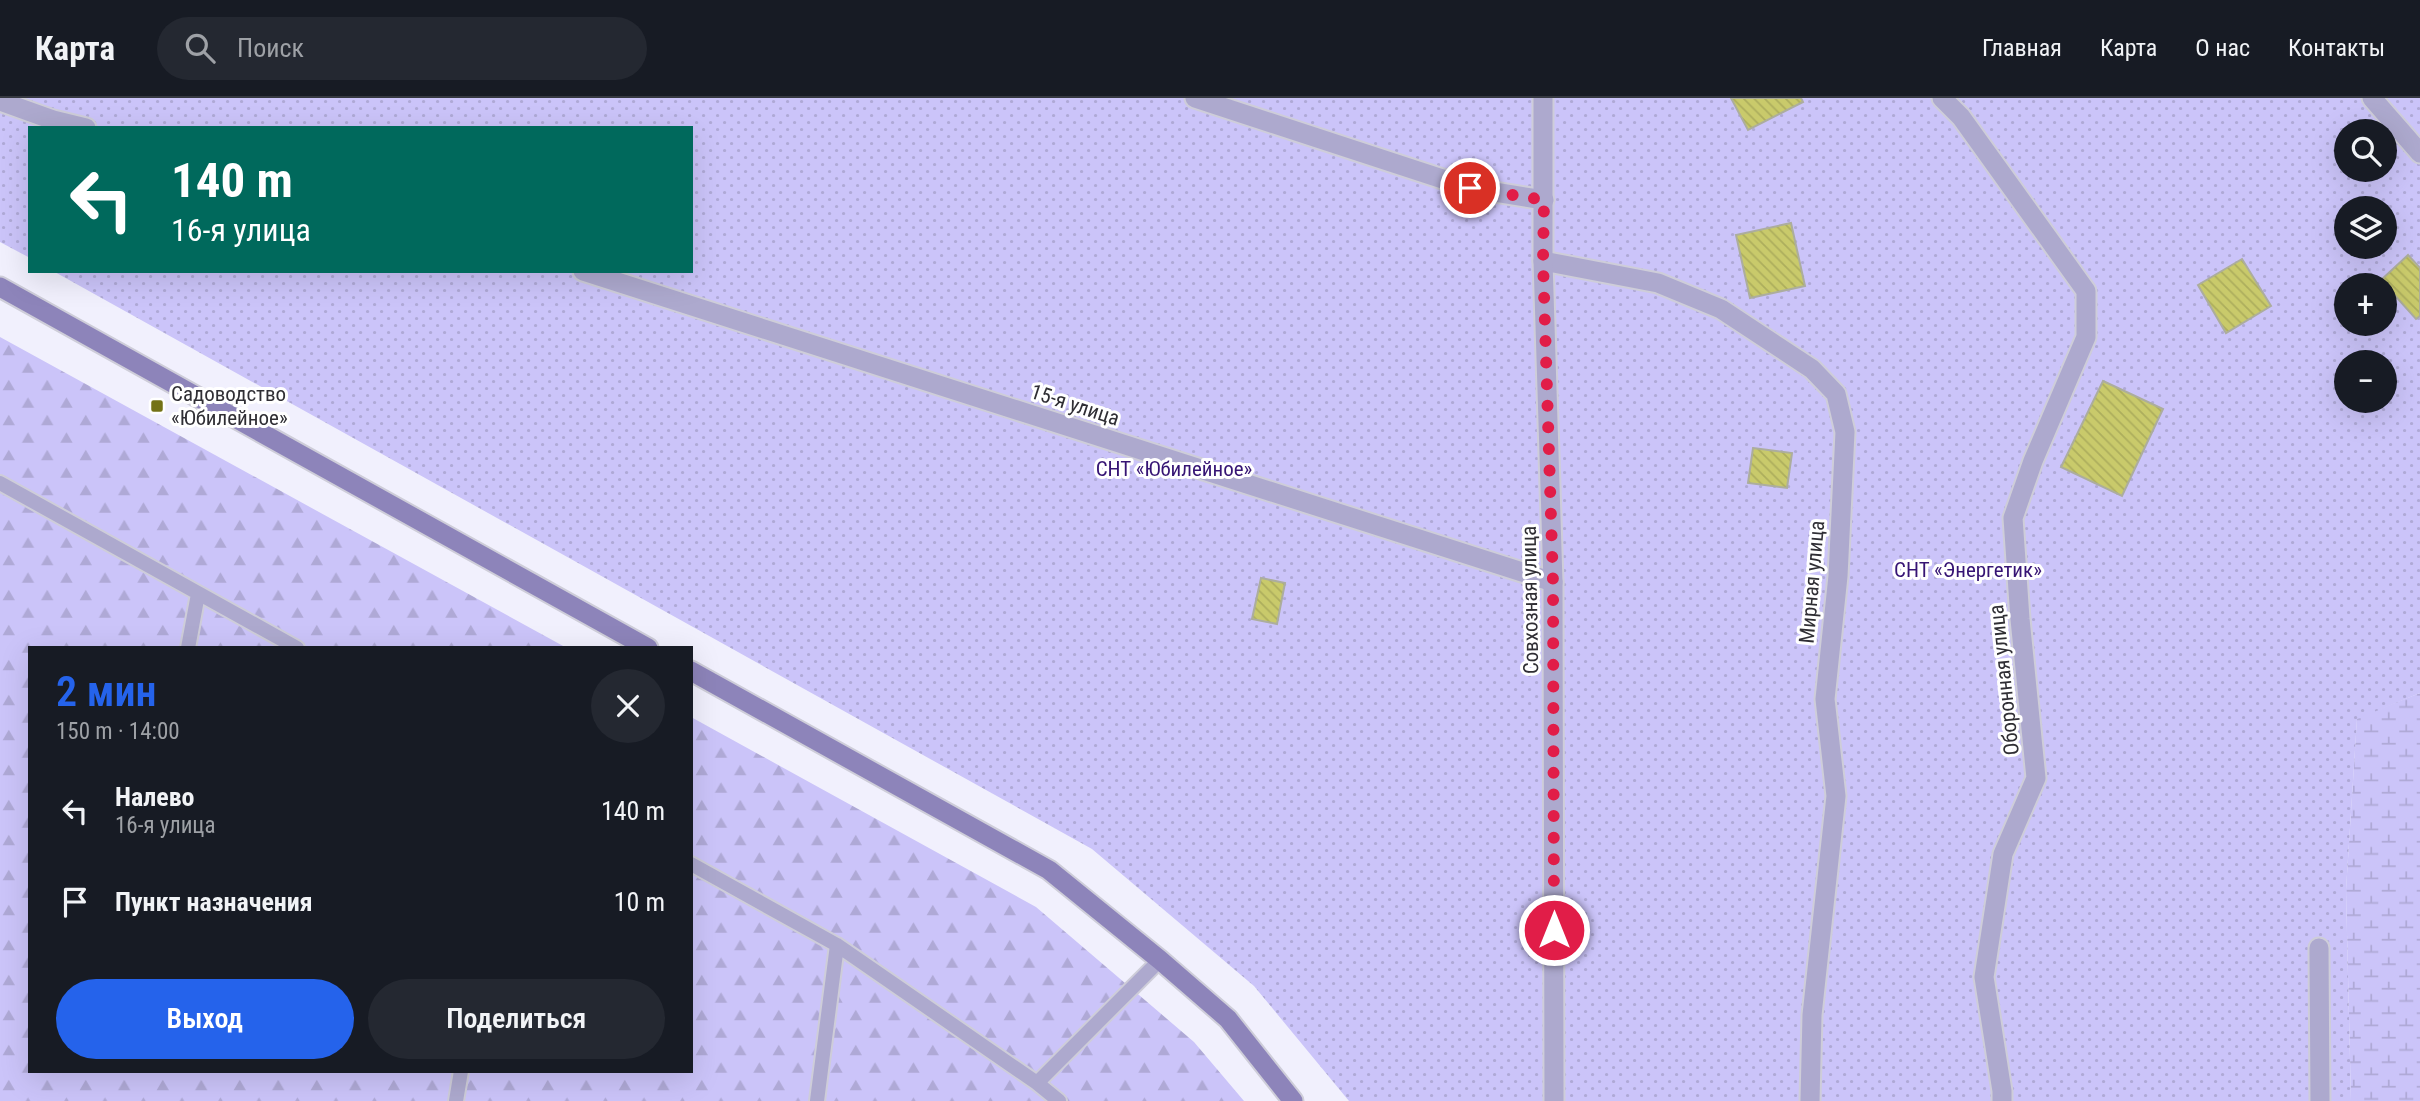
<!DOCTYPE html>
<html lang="ru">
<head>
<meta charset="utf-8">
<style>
  :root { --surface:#171b24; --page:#242831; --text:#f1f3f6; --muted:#9ea1a6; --line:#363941; --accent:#2563eb }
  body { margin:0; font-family:"Roboto Condensed",sans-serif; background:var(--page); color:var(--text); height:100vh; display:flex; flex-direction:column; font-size:26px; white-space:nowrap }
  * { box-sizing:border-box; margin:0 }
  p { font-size:23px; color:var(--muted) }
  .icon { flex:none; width:38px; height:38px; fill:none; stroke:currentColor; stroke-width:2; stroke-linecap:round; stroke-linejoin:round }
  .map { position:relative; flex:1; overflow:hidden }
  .drawer { position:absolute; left:28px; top:548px; width:665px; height:427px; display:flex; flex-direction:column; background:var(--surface); border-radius:0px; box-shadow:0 7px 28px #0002 }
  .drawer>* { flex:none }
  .top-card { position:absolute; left:28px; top:28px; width:665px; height:147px; border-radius:0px; box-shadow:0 7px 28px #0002; background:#00695c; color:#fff; overflow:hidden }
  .buttons { position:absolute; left:2334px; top:21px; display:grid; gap:14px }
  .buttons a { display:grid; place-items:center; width:63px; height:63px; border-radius:50%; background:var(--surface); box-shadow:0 7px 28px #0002; font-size:35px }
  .pin { position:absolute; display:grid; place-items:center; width:60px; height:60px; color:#fff; margin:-30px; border:4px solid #fff; border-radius:50%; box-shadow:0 2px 7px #0007 }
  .me { position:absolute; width:77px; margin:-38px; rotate:0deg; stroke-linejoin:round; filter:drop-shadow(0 0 5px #0008) }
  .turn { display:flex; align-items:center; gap:24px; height:147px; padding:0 28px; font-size:32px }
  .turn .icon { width:91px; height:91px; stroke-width:2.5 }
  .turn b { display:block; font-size:49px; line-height:60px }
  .round { display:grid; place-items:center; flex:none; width:74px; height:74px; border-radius:37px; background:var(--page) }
  .headline { display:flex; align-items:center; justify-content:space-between; height:119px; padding:0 28px }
  h1 { font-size:42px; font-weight:600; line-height:52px; color:var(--accent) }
  .button { display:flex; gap:14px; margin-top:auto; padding:14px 28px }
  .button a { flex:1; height:80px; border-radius:42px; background:var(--accent); color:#fff; font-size:28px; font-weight:600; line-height:80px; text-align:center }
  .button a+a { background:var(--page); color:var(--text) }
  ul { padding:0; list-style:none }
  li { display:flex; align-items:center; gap:21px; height:91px; padding:0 28px }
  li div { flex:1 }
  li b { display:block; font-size:26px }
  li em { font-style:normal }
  header { display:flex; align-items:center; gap:42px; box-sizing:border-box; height:98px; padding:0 35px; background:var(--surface); border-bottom:2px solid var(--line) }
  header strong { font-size:33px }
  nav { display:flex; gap:38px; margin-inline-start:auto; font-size:24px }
  .search { width:490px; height:63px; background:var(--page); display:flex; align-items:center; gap:18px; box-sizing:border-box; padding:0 24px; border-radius:38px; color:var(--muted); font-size:26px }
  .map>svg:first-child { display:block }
  .forest { fill:url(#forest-firs) }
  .wetland { fill:url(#wetland-marsh) }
  .garden { fill:url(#garden-dots); fill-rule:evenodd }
  .building { fill:url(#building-back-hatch); stroke:#acad9e; stroke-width:2 }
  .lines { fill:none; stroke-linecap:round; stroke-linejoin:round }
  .service-casing { stroke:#cecdd9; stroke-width:18 }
  .minor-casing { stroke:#cecdd9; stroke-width:23 }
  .tertiary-casing { stroke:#cecdd9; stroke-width:23 }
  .secondary-casing { stroke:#cecdd9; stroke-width:23 }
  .service { stroke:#ada9ce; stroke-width:14 }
  .minor { stroke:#ada9ce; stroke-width:19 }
  .tertiary { stroke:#ada9ce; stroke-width:19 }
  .secondary { stroke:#8d84ba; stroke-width:19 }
  .route { stroke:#e11d48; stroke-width:12; stroke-dasharray:0 21.6 }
  .poi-dot { fill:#737217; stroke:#fff; stroke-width:2.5 }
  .labels { text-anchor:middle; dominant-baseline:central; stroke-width:6; stroke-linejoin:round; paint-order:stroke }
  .poi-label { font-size:21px; fill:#2f2e34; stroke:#fff; text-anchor:start }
  .street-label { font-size:21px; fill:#2f2e34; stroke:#fff }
  .park-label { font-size:21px; fill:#361474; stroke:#fff }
</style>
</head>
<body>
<header>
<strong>Карта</strong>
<div class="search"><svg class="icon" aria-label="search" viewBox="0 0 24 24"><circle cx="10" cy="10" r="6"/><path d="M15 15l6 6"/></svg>Поиск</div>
<nav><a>Главная</a><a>Карта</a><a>О нас</a><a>Контакты</a></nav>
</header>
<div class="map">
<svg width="2420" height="1003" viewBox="0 0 2420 1003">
  <defs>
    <pattern id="forest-firs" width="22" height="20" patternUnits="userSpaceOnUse" patternTransform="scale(1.75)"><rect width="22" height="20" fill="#cbc4f9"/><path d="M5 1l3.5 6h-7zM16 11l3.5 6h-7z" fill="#afa9d6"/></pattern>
    <pattern id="wetland-marsh" width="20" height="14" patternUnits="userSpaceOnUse" patternTransform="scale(1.75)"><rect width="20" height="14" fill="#cbc4f9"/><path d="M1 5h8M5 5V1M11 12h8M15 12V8" fill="none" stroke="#afa9d6"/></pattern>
    <pattern id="garden-dots" width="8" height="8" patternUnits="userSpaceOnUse" patternTransform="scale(1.75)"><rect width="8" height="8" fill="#cbc4f9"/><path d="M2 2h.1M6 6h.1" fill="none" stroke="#afa9d6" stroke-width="1.8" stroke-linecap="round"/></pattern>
    <pattern id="building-back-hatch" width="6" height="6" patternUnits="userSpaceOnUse" patternTransform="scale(1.75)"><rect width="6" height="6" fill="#c9ca6b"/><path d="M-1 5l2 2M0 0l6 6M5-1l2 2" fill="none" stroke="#adae5d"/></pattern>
  </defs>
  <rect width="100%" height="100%" fill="#f1f0fd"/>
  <!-- forest -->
  <path class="forest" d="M 0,239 L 565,549 L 30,550 L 30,973 L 691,973 L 691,619 L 1036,809 L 1194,944 L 1244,1003 L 0,1003 Z"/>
  <!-- wetland -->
  <path class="wetland" d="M 2420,595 L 2420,1003 L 2351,1003 L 2346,792 L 2357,620 Z"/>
  <!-- garden -->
  <path class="garden" d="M 0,0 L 2420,0 L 2420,595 L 2357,621 L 2346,792 L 2351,1003 L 1349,1003 L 1254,888 L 1092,751 L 53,173 L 691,173 L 691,30 L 30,30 L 30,160 L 0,144 ZM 2347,33 L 2385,33 L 2385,72 L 2347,72 ZM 2347,110 L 2385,110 L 2385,149 L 2347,149 ZM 2347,187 L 2385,187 L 2385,226 L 2347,226 ZM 2347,264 L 2385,264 L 2385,303 L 2347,303 Z"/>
  <!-- building -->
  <path class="building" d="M 1731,0 L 1801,0 L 1803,4 L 1748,32 Z
    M 1791,125 L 1805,188 L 1750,200 L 1736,137 Z
    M 2408,157 L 2420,170 L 2420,218 L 2416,221 L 2381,182 Z
    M 2242,161 L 2271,208 L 2226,235 L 2198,187 Z
    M 2103,283 L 2163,311 L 2122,398 L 2061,369 Z
    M 1753,350 L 1792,355 L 1787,390 L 1748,385 Z
    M 1261,480 L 1285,485 L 1277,526 L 1252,521 Z"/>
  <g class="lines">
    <defs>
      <path id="service" d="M 0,385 L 297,550
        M 188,550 L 198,496
        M 691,766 L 837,847 L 1037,985 L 1059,1003
        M 1037,985 L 1160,862
        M 456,1003 L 461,973
        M 817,1003 L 837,847"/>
      <path id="minor" d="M 1195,0 L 1470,90 L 1544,102
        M 1942,0 L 1961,19 L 2086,193 L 2086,239 L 2033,363 L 2013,420 L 2020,521 L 2036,680 L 2003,756 L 1984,879 L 2002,993 L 2002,1003
        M 2372,0 L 2420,55
        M 0,3 L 53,22 L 86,30
        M 1543,163 L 1658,185 L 1721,211 L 1812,271 L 1836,296 L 1845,334 L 1838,478 L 1825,601 L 1836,698 L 1812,917 L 1810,1003
        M 583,173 L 1553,484
        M 2319,850 L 2320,1003"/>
      <path id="tertiary" d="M 1543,0 L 1543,163 L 1553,484 L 1554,1003"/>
      <path id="secondary" d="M 0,189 L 648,550
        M 691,573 L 1049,772 L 1160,862 L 1228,921 L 1293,1003"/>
    </defs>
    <!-- service casing -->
    <use href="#service" class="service-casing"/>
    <!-- minor casing -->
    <use href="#minor" class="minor-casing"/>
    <!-- tertiary casing -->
    <use href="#tertiary" class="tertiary-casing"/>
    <!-- secondary casing -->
    <use href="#secondary" class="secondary-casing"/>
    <!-- service -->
    <use href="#service" class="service"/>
    <!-- minor -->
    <use href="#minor" class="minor"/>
    <!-- tertiary -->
    <use href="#tertiary" class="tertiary"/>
    <!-- secondary -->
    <use href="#secondary" class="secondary"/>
  </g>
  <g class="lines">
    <!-- route -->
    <path class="route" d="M 1470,90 L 1544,102 L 1543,163 L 1553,484 L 1554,832"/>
  </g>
  <!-- markers -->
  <rect class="poi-dot" x="150" y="301" width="14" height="14" rx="3.5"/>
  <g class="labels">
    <!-- poi labels -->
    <g class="poi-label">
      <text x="171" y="296">Садоводство<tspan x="171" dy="24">«Юбилейное»</tspan></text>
    </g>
    <!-- street labels -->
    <g class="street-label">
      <text transform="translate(1075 307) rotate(18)">15-я улица</text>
      <text transform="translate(1812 484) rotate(-85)">Мирная улица</text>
      <text transform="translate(1530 502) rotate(-91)">Совхозная улица</text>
      <text transform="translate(2004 582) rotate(-96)">Оборонная улица</text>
    </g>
    <!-- park labels -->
    <g class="park-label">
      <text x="1174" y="371">СНТ «Юбилейное»</text>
      <text x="1968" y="472">СНТ «Энергетик»</text>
    </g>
  </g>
</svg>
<div class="buttons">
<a><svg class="icon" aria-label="search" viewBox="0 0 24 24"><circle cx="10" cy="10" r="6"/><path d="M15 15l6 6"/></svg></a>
<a><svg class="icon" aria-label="layers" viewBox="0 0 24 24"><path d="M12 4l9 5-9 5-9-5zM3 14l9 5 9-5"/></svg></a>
<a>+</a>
<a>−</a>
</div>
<div class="pin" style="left:1470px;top:90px;background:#d93025"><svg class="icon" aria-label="arrive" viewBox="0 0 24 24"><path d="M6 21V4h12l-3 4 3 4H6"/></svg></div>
<svg class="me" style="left:1554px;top:832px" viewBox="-20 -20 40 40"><circle r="17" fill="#e11d48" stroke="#fff" stroke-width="3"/><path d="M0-11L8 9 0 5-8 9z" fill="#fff"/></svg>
<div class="top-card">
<div class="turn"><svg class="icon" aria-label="left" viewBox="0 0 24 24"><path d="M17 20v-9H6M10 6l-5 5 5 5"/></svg><div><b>140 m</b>16-я улица</div></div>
</div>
<section class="drawer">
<div class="headline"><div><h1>2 мин</h1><p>150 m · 14:00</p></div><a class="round"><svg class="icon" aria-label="close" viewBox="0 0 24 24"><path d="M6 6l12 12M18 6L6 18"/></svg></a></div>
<ul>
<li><svg class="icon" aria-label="left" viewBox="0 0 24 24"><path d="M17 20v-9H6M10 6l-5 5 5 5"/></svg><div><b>Налево</b><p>16-я улица</p></div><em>140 m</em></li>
<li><svg class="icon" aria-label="arrive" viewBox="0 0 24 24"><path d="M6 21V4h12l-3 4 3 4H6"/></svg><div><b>Пункт назначения</b></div><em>10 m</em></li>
</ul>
<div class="button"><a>Выход</a><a>Поделиться</a></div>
</section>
</div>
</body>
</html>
